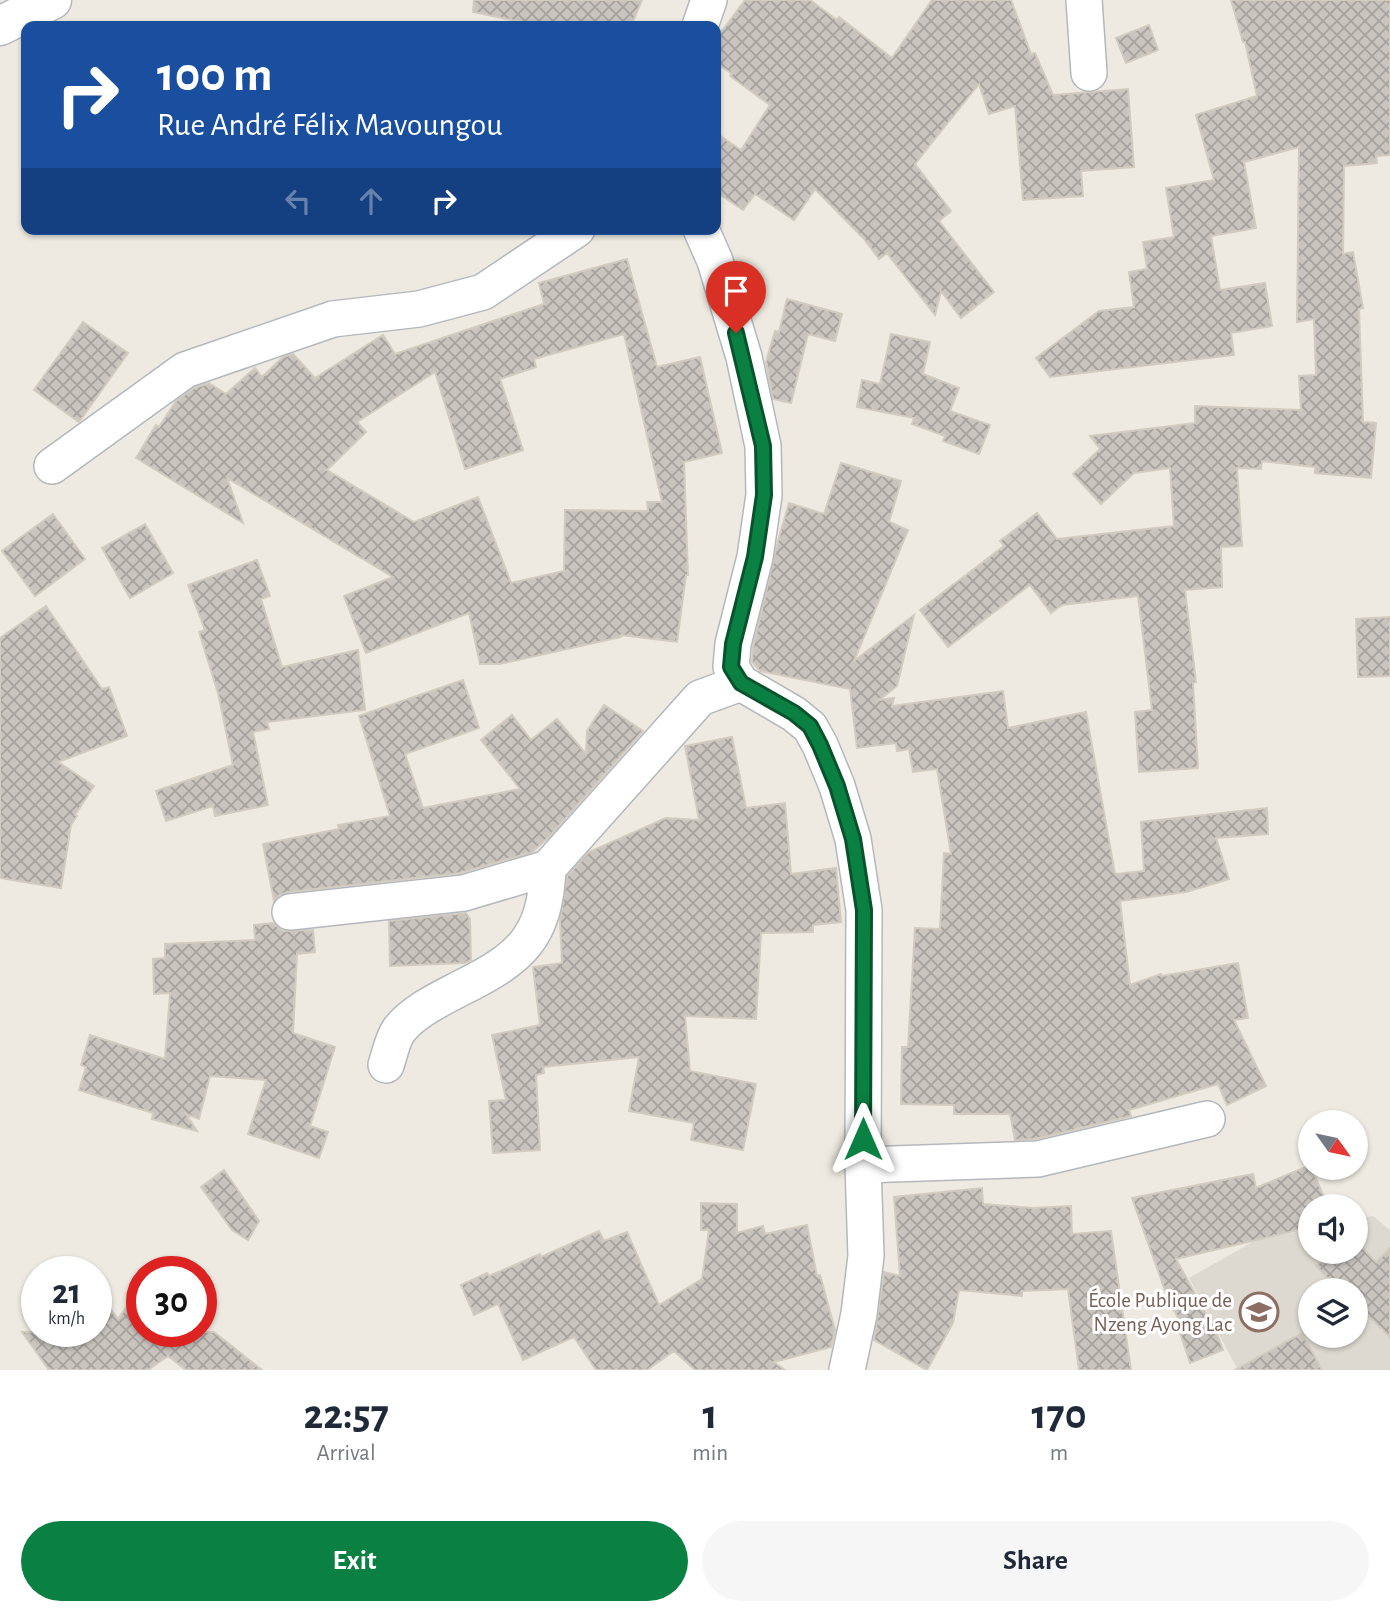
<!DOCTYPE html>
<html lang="en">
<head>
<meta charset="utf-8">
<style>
  :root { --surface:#fff; --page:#f6f6f7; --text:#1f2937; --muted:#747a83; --accent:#0b8043 }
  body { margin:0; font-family:"Alegreya Sans",sans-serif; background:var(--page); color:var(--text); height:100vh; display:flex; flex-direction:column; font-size:26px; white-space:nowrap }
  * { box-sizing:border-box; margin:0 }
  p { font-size:23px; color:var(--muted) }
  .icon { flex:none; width:38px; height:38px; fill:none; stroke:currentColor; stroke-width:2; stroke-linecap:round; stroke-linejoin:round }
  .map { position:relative; height:1370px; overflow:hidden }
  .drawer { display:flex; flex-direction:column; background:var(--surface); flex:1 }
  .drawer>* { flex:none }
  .banner { position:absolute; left:21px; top:21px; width:700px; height:214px; border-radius:14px; box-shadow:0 2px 5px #0004; background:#1a4fa0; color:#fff; overflow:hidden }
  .needle { width:46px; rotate:123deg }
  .controls { position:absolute; left:1298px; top:1110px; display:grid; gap:14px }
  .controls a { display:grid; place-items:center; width:70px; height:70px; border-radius:50%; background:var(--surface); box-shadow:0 2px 5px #0004; font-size:35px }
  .speed { position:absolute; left:21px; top:1256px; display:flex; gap:14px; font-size:35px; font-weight:700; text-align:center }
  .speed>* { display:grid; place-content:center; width:91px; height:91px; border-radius:50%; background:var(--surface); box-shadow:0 2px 5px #0004; line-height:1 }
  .speed small { font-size:18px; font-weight:400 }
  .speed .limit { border:10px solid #d22; background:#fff; color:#111 }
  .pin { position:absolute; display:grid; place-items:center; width:60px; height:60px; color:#fff; margin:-72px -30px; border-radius:50% 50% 50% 0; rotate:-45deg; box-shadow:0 0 7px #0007 }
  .pin .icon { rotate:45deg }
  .me { position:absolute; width:77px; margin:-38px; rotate:0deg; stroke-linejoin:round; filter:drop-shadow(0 0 5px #0008) }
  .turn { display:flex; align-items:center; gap:24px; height:147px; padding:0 21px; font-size:32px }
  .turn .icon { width:91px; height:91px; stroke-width:2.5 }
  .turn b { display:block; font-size:49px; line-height:60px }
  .lanes { display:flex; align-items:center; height:66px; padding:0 21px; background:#0003; justify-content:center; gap:35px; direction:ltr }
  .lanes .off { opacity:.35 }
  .eta { display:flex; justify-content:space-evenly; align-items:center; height:119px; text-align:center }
  .eta b { font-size:42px; font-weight:700; line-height:49px }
  .primary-button { display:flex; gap:14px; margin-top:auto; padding:14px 21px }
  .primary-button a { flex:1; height:80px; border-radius:42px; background:var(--accent); color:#fff; font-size:28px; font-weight:700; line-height:80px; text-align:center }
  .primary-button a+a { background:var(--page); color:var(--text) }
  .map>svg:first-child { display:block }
  .education { fill:#ddd9d0; fill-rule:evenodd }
  .building { fill:url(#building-cross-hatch); stroke:#d3cbbf; stroke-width:2; fill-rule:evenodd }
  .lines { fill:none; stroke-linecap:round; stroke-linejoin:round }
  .minor-casing { stroke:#b4b8bd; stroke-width:38 }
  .tertiary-casing { stroke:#b4b8bd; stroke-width:41 }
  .minor { stroke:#fff; stroke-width:35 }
  .tertiary { stroke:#fff; stroke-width:38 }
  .route-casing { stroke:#07532c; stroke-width:18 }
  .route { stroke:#0b8043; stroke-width:12 }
  .labels { text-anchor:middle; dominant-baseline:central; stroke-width:6; stroke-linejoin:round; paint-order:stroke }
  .education-label { font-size:21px; fill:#785e54; stroke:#fff; text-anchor:end }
</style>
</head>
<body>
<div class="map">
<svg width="1390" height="1370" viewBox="0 0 1390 1370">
  <defs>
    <pattern id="building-cross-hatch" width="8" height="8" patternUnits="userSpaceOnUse" patternTransform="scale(1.75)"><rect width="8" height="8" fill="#c9c4be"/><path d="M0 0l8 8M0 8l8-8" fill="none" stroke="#a6a29e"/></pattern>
  </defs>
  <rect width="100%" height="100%" fill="#eeeae1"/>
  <!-- education -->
  <path class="education" d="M 1373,1216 L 1390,1230 L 1390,1370 L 1238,1370 L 1189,1278 L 1256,1240 L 1311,1229 L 1311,1251 L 1356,1251 L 1356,1219 ZM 1311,1290 L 1356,1290 L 1356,1335 L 1311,1335 Z"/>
  <!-- building -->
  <path class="building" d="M 474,0 L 642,0 L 631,26 L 541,26 L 473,12 Z
    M 745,0 L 810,0 L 837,20 L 839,17 L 892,58 L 932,0 L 1011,0 L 1031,54 L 1035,53 L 1053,95 L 1128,89 L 1134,167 L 1081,171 L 1083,196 L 1023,200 L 1015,106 L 989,114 L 979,84 L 915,164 L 951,211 L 939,221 L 994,292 L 961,318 L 941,291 L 935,315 L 887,253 L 879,259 L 864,239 L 815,189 L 794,220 L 755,194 L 743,210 L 716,192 L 716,133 L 741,150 L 770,105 L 730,76 L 732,74 L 716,63 L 716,39 Z
    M 1231,0 L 1390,0 L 1390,155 L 1376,156 L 1377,163 L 1344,166 L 1343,254 L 1353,252 L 1363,308 L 1359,309 L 1363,422 L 1376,423 L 1371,478 L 1315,473 L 1315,467 L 1262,461 L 1261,469 L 1237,468 L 1242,546 L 1221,547 L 1222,587 L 1185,590 L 1196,682 L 1193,683 L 1198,768 L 1139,772 L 1135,712 L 1152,710 L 1138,596 L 1062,605 L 1051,613 L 1030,585 L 948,647 L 920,610 L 1004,546 L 1000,541 L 1037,513 L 1057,539 L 1174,526 L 1170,468 L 1134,473 L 1101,504 L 1073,474 L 1100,449 L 1090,436 L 1195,423 L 1195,406 L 1301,410 L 1299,376 L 1316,375 L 1314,319 L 1297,322 L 1299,147 L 1244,162 L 1256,228 L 1211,236 L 1220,290 L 1265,283 L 1272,326 L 1231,333 L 1234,355 L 1050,377 L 1036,358 L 1099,311 L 1134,307 L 1129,272 L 1147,269 L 1143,242 L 1174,237 L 1166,188 L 1214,180 L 1196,115 L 1257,96 L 1245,42 L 1243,42 Z
    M 1149,25 L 1158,50 L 1126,63 L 1116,38 Z
    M 627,259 L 657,367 L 700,357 L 722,453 L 684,462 L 688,575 L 686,575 L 677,642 L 621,635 L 621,637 L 500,664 L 480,664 L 469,613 L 366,653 L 344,596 L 393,577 L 227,478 L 243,523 L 136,458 L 156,425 L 159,427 L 176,401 L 194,388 L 209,383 L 226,394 L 255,368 L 262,377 L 283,357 L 293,354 L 315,378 L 383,335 L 395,354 L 544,304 L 539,283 ZM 624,334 L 662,502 L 647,502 L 648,511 L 565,510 L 564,571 L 511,583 L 478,497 L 414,522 L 327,470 L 366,432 L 357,422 L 435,372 L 465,469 L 523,450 L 500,379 L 536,367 L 534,359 Z
    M 787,299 L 842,314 L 835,341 L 808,334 L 791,403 L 773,399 L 766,362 L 775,331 L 779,332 Z
    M 83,322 L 128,353 L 79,422 L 34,390 Z
    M 891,334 L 930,342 L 923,374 L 959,388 L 950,411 L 990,425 L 979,454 L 943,441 L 945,436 L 912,424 L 914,418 L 857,407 L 862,380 L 880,384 Z
    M 841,463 L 901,481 L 889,522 L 908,530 L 854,661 L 914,615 L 897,686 L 879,700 L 894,698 L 892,706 L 1003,691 L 1008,728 L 1086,712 L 1115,874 L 1144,871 L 1141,822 L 1267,808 L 1268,834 L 1216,838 L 1229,879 L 1186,892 L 1120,901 L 1130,985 L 1161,974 L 1162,976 L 1238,963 L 1248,1018 L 1234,1020 L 1266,1086 L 1227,1105 L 1218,1084 L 1129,1110 L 1131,1116 L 1035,1139 L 1015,1140 L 1010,1114 L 954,1114 L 954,1105 L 901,1104 L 902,1047 L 908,1047 L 915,928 L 940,929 L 944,853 L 951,854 L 937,769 L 913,772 L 909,749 L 897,751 L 896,743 L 857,748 L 850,689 L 760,671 L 752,662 L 753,647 L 778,541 L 789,503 L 824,514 Z
    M 53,514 L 85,559 L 35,596 L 2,551 Z
    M 145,524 L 173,573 L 130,598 L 102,548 Z
    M 257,560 L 270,596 L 261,599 L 282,667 L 358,650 L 365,710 L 267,722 L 269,729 L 253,732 L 268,805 L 215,816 L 213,806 L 166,821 L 156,791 L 233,765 L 218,693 L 199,632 L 205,630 L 188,585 Z
    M 46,606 L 102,689 L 109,687 L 127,736 L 58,762 L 94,786 L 75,815 L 77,816 L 71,825 L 61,888 L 0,878 L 0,638 Z
    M 1390,617 L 1390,676 L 1358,677 L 1356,619 Z
    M 463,680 L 479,728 L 405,754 L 423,808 L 520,789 L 481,740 L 512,715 L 531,740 L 557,719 L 586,754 L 587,731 L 604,705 L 643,731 L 549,837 L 532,852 L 460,873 L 288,892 L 279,895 L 274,901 L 263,844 L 339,829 L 338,825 L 390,816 L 359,716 Z
    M 732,737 L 746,808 L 785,803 L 791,874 L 836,868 L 841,922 L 813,925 L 813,932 L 761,933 L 756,1019 L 685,1016 L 690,1071 L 756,1084 L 743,1150 L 691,1140 L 694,1123 L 629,1111 L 639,1057 L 543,1067 L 544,1073 L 536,1075 L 540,1150 L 493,1153 L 489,1101 L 506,1100 L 492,1035 L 540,1025 L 533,967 L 562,963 L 560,921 L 567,876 L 589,852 L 666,818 L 699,820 L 685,746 Z
    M 466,913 L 470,919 L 471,960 L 465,963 L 390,966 L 389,921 Z
    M 273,923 L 283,931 L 313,930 L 315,952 L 297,954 L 293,1033 L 335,1047 L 310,1126 L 328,1132 L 319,1158 L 248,1134 L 266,1080 L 210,1076 L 199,1119 L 186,1114 L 197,1131 L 152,1119 L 153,1113 L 79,1090 L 86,1067 L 81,1065 L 90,1035 L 165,1059 L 170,993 L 154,994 L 153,959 L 165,958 L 165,944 L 255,940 L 254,925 Z
    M 1310,1165 L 1328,1206 L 1311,1206 L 1311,1227 L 1176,1259 L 1209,1319 L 1211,1318 L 1223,1350 L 1190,1363 L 1179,1330 L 1183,1328 L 1167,1296 L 1132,1198 L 1253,1174 L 1256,1188 Z
    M 224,1170 L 259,1221 L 248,1240 L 232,1230 L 201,1187 Z
    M 982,1188 L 983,1204 L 1033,1208 L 1071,1206 L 1072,1234 L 1111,1231 L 1131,1370 L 1079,1370 L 1068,1289 L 1022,1291 L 1022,1296 L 959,1290 L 953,1323 L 927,1370 L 874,1340 L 884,1272 L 900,1276 L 894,1197 Z
    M 701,1203 L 737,1204 L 737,1233 L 763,1226 L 765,1234 L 807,1225 L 817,1276 L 820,1275 L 835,1330 L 831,1347 L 774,1362 L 785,1370 L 695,1370 L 674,1351 L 647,1370 L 596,1370 L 574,1337 L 523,1360 L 498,1304 L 474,1315 L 461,1285 L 487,1273 L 489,1276 L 540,1254 L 541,1257 L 599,1231 L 604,1241 L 627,1232 L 659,1305 L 702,1279 L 709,1230 L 701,1230 Z
    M 1356,1241 L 1376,1262 L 1390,1248 L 1390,1337 L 1356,1304 L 1356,1290 L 1339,1290 L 1316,1266 L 1331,1251 L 1356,1251 Z
    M 142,1284 L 142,1332 L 214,1332 L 262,1370 L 186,1370 L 168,1356 L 148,1370 L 49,1370 L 22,1332 L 96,1332 L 96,1289 L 118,1319 Z
    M 1302,1333 L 1322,1370 L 1235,1370 Z"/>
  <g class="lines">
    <defs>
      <path id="minor" d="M 1084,0 L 1089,73
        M 700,26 L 709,0
        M 701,229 L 715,261 L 744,357 L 763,446 L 764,495 L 755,557 L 733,644 L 731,667 L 741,683 L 794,714 L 810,727 L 820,745 L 837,786 L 853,839 L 864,910 L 863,1165 L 866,1256 L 859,1314 L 847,1370
        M 52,466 L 185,370 L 333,319 L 419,309 L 483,292 L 577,229
        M 290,912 L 464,893 L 548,868
        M 386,1065 C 390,1054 392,1040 399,1030 C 414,1011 440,999 461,988 C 521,958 545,938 548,868 L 700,698 L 741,683
        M 863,1165 L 1038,1159 L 1207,1119"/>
      <path id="tertiary" d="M 0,26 L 52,0"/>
    </defs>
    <!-- minor casing -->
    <use href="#minor" class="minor-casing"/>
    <!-- tertiary casing -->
    <use href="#tertiary" class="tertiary-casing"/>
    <!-- minor -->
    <use href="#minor" class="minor"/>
    <!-- tertiary -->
    <use href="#tertiary" class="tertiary"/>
  </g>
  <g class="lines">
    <defs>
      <path id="route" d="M 736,333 L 763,446 L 764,495 L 755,557 L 733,644 L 731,667 L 741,683 L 794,713 L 810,726 L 820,745 L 837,786 L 853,839 L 864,910 L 863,1139"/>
    </defs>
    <!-- route casing -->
    <use href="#route" class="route-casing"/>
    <!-- route -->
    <use href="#route" class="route"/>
  </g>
  <!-- icons -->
  <defs>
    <symbol id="school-ring" viewBox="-11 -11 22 22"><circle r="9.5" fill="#fff" stroke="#8d6e63" stroke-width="1.5"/><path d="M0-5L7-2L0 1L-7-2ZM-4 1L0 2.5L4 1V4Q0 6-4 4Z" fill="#8d6e63"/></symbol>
  </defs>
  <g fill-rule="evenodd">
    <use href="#school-ring" x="1237" y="1290" width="44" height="44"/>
  </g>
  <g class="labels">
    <!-- education labels -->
    <g class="education-label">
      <text x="1232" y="1300">École Publique de<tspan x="1232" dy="24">Nzeng Ayong Lac</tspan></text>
    </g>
  </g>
</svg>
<div class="controls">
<a><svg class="needle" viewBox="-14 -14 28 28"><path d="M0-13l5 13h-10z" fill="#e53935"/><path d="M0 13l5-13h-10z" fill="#747a83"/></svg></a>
<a><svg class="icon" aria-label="sound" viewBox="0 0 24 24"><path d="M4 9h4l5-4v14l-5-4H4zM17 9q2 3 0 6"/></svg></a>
<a><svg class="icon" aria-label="layers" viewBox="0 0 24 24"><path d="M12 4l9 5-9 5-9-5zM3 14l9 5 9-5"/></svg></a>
</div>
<div class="speed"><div>21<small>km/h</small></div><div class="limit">30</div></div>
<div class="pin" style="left:736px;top:333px;background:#d93025"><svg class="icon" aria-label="arrive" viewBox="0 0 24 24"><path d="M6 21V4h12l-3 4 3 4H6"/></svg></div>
<svg class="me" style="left:863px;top:1139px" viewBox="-20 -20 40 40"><path d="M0-17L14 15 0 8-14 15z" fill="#0b8043" stroke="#fff" stroke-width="4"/></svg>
<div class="banner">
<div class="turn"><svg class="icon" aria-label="right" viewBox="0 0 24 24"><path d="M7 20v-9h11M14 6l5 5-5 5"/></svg><div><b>100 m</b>Rue André Félix Mavoungou</div></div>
<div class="lanes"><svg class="icon off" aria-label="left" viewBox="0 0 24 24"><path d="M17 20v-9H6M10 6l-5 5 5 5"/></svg><svg class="icon off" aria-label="ahead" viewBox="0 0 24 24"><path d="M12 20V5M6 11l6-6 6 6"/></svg><svg class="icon" aria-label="right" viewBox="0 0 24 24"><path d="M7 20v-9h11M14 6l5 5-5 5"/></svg></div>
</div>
</div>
<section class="drawer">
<div class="eta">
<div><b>22:57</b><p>Arrival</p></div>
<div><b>1</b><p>min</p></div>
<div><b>170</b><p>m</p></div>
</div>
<div class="primary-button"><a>Exit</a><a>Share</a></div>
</section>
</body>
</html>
